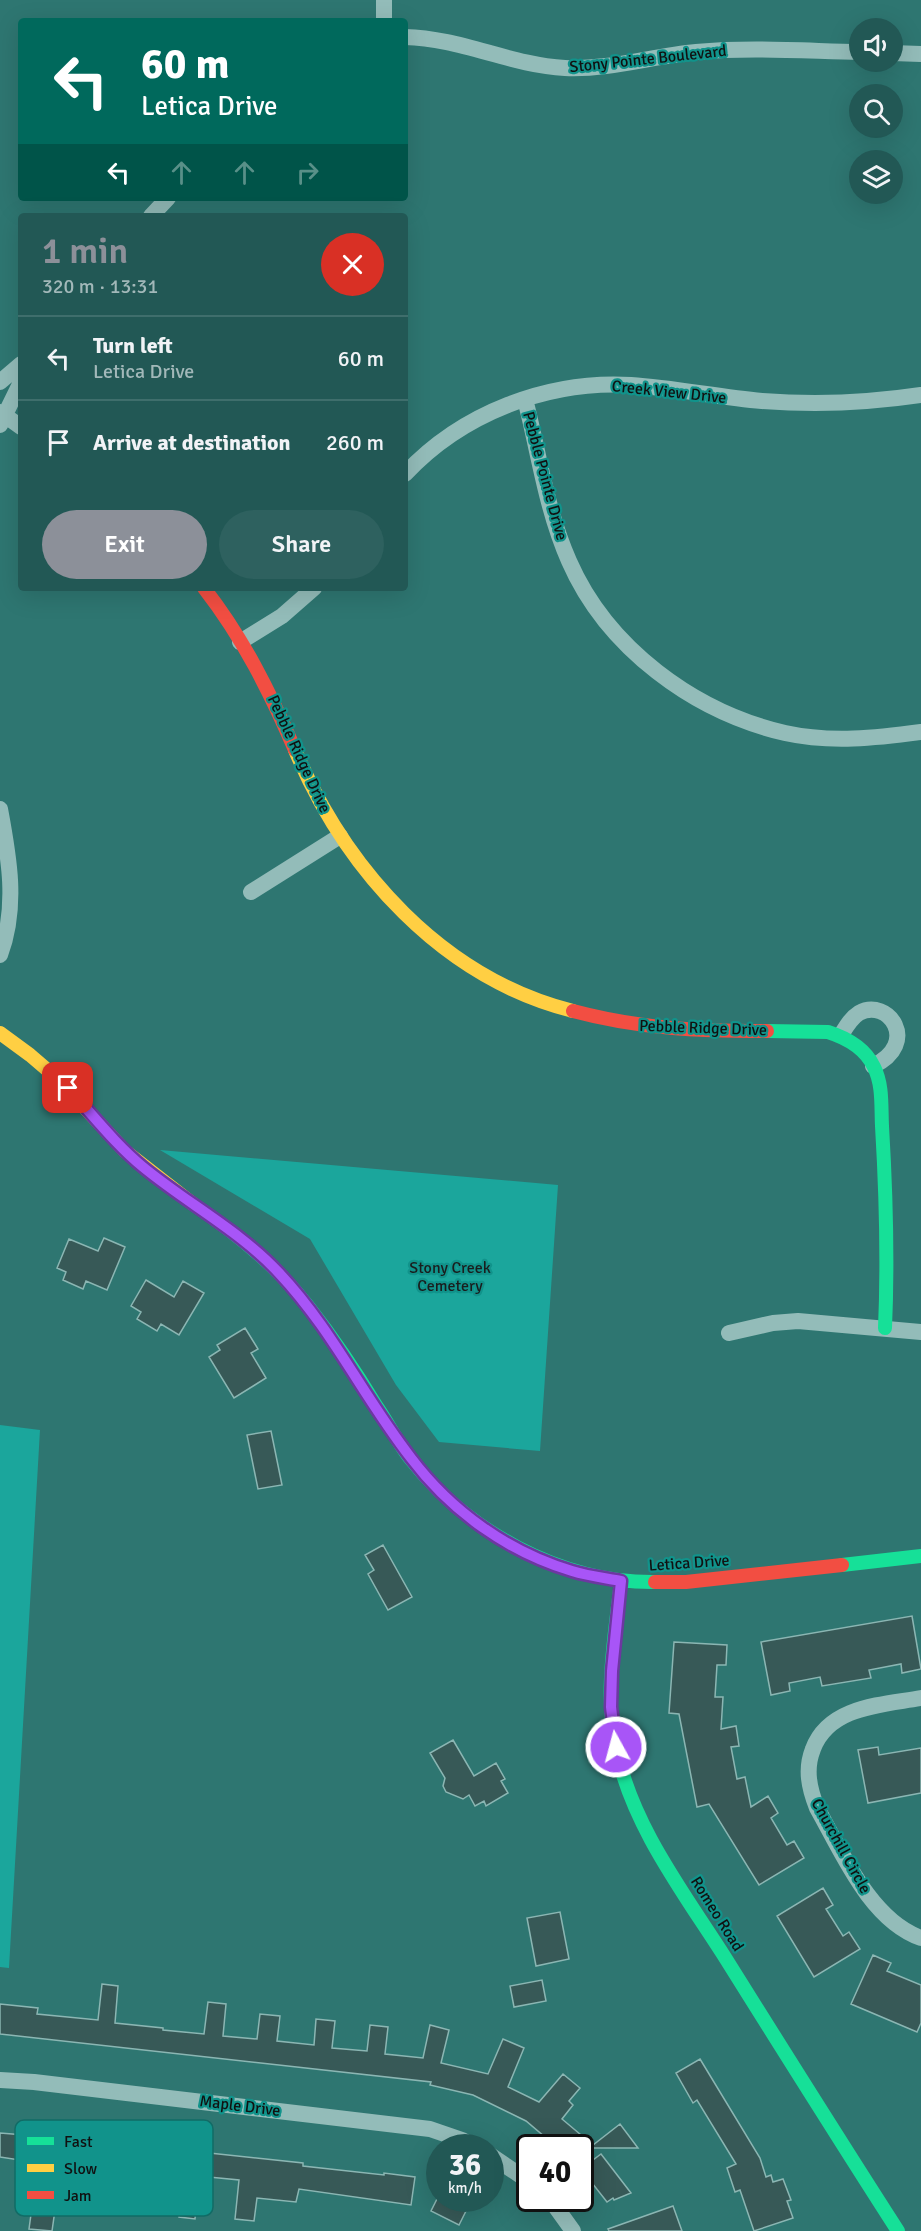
<!DOCTYPE html>
<html lang="en">
<head>
<meta charset="utf-8">
<style>
  :root { --surface:#225855; --page:#2e615f; --text:#f1f3f6; --muted:#a2b8b9; --line:#3f6e6c; --accent:#8c9099 }
  body { margin:0; font-family:Signika,sans-serif; background:var(--page); color:var(--text); height:100vh; display:flex; flex-direction:column; font-size:22px; white-space:nowrap }
  * { box-sizing:border-box; margin:0 }
  p { font-size:20px; color:var(--muted) }
  .icon { flex:none; width:33px; height:33px; fill:none; stroke:currentColor; stroke-width:2; stroke-linecap:round; stroke-linejoin:round }
  .map { position:relative; flex:1; overflow:hidden }
  .sheet { position:absolute; left:18px; top:213px; width:390px; height:378px; display:flex; flex-direction:column; background:var(--surface); border-radius:6px; box-shadow:0 6px 24px #0002 }
  .sheet>* { flex:none }
  .banner { position:absolute; left:18px; top:18px; width:390px; height:183px; border-radius:6px; box-shadow:0 6px 24px #0002; background:#00695c; color:#fff; overflow:hidden }
  .controls { position:absolute; left:849px; top:18px; display:grid; gap:12px }
  .controls a { display:grid; place-items:center; width:54px; height:54px; border-radius:50%; background:var(--surface); box-shadow:0 6px 24px #0002; font-size:30px }
  .speed { position:absolute; left:426px; top:2134px; display:flex; gap:12px; font-size:30px; font-weight:700; text-align:center }
  .speed>* { display:grid; place-content:center; width:78px; height:78px; border-radius:50%; background:var(--surface); box-shadow:0 6px 24px #0002; line-height:1 }
  .speed small { font-size:15px; font-weight:400 }
  .speed .limit { border:3px solid #111; border-radius:9px; background:#fff; color:#111 }
  .pin { position:absolute; display:grid; place-items:center; width:51px; height:51px; color:#fff; margin:-26px; border-radius:12px; box-shadow:0 3px 9px #0006 }
  .me { position:absolute; width:66px; margin:-33px; rotate:353deg; stroke-linejoin:round; filter:drop-shadow(0 0 4px #0008) }
  .turn { display:flex; align-items:center; gap:21px; height:126px; padding:0 24px; font-size:27px }
  .turn .icon { width:78px; height:78px; stroke-width:2.5 }
  .turn b { display:block; font-size:42px; line-height:51px }
  .lanes { display:flex; align-items:center; height:57px; padding:0 24px; background:#0003; justify-content:center; gap:30px; direction:ltr }
  .lanes .off { opacity:.35 }
  .round { display:grid; place-items:center; flex:none; width:63px; height:63px; border-radius:32px; background:var(--page) }
  .head { display:flex; align-items:center; justify-content:space-between; height:102px; padding:0 24px }
  h1 { font-size:36px; font-weight:600; line-height:45px; color:var(--accent) }
  .primary-button { display:flex; gap:12px; margin-top:auto; padding:12px 24px }
  .primary-button a { flex:1; height:69px; border-radius:36px; background:var(--accent); color:#fff; font-size:24px; font-weight:600; line-height:69px; text-align:center }
  .primary-button a+a { background:var(--page); color:var(--text) }
  ul { padding:0; list-style:none }
  li { display:flex; align-items:center; gap:18px; height:84px; padding:0 24px; border-top:2px solid var(--line) }
  li div { flex:1 }
  li b { display:block; font-size:22px }
  li em { font-style:normal }
  .map>svg:first-child { display:block }
  .green { fill:#1ba69c }
  .building { fill:#375957; stroke:#8bb6b3; stroke-width:1.5 }
  .lines { fill:none; stroke-linecap:round; stroke-linejoin:round }
  .street { stroke:#93bcb9; stroke-width:16 }
  .fast { stroke:#16e098; stroke-width:14 }
  .slow { stroke:#ffcf43; stroke-width:14 }
  .jam { stroke:#f24e42; stroke-width:14 }
  .route-casing { stroke:#6d37a1; stroke-width:15 }
  .route { stroke:#a855f7; stroke-width:10 }
  .labels { text-anchor:middle; dominant-baseline:central; stroke-width:4.5; stroke-linejoin:round; paint-order:stroke }
  .street-label { font-size:16px; fill:#111; stroke:#11938b }
  .park-label { font-size:16px; fill:#1a1d1d; stroke:#11938b }
  .key { fill:#11938b; stroke:#116c66; stroke-width:1.5 }
  .key-label { font-size:16px; fill:#111 }
</style>
</head>
<body>
<div class="map">
<svg width="921" height="2231" viewBox="0 0 921 2231">
  <rect width="100%" height="100%" fill="#2e7671"/>
  <!-- green -->
  <path class="green" d="M 160,1150 L 558,1185 L 540,1451 L 439,1442 L 396,1385 L 310,1239 Z
    M 0,1425 L 40,1430 L 9,1968 L 0,1967 Z"/>
  <!-- building -->
  <path class="building" d="M 104,1238 L 125,1247 L 107,1290 L 86,1281 L 83,1289 L 63,1280 L 66,1272 L 57,1268 L 69,1239 L 98,1251 Z
    M 146,1280 L 174,1297 L 183,1281 L 204,1293 L 179,1335 L 161,1324 L 157,1331 L 137,1319 L 141,1312 L 131,1306 Z
    M 245,1328 L 258,1349 L 251,1353 L 266,1378 L 234,1398 L 209,1357 L 220,1350 L 217,1345 Z
    M 271,1431 L 282,1485 L 258,1489 L 247,1435 Z
    M 383,1545 L 412,1597 L 388,1610 L 368,1574 L 374,1570 L 365,1555 Z
    M 912,1616 L 921,1669 L 902,1673 L 901,1664 L 869,1670 L 871,1678 L 822,1686 L 820,1677 L 789,1683 L 790,1691 L 771,1695 L 761,1642 Z
    M 674,1642 L 727,1645 L 726,1665 L 717,1665 L 715,1697 L 723,1697 L 721,1729 L 736,1726 L 739,1746 L 731,1747 L 737,1779 L 745,1777 L 751,1807 L 768,1796 L 778,1813 L 771,1818 L 787,1845 L 794,1841 L 804,1858 L 759,1885 L 709,1804 L 697,1807 L 679,1714 L 669,1713 Z
    M 453,1740 L 474,1776 L 496,1763 L 505,1779 L 501,1781 L 508,1793 L 486,1806 L 484,1801 L 475,1806 L 469,1795 L 463,1799 L 446,1792 L 443,1786 L 445,1778 L 430,1753 Z
    M 878,1747 L 879,1755 L 921,1748 L 921,1793 L 868,1803 L 858,1750 Z
    M 823,1888 L 833,1905 L 826,1909 L 843,1936 L 849,1932 L 860,1949 L 814,1977 L 777,1916 Z
    M 560,1912 L 569,1959 L 536,1966 L 527,1918 Z
    M 873,1955 L 891,1963 L 887,1971 L 921,1985 L 921,2023 L 917,2032 L 851,2004 Z
    M 542,1980 L 546,2001 L 514,2007 L 510,1986 Z
    M 102,1984 L 118,1986 L 115,2023 L 163,2028 L 163,2030 L 204,2034 L 208,2002 L 226,2004 L 223,2036 L 257,2039 L 260,2014 L 280,2016 L 277,2041 L 314,2045 L 316,2019 L 335,2021 L 332,2048 L 367,2051 L 370,2025 L 388,2027 L 385,2054 L 423,2058 L 430,2025 L 449,2030 L 441,2063 L 488,2074 L 503,2039 L 524,2048 L 508,2087 L 539,2102 L 563,2074 L 580,2088 L 569,2101 L 573,2105 L 562,2119 L 593,2145 L 620,2124 L 638,2148 L 558,2148 L 526,2121 L 473,2095 L 430,2085 L 431,2082 L 0,2034 L 0,2004 L 38,2008 L 37,2014 L 98,2020 Z
    M 700,2059 L 760,2158 L 766,2177 L 771,2175 L 773,2182 L 783,2179 L 791,2200 L 787,2201 L 793,2218 L 754,2231 L 740,2190 L 735,2192 L 727,2168 L 736,2164 L 697,2100 L 693,2103 L 676,2073 Z
    M 0,2133 L 73,2139 L 74,2133 L 88,2134 L 88,2140 L 303,2163 L 303,2166 L 384,2175 L 384,2173 L 415,2177 L 411,2205 L 299,2189 L 296,2202 L 257,2198 L 254,2221 L 235,2219 L 239,2180 L 199,2176 L 195,2219 L 179,2217 L 183,2179 L 146,2175 L 141,2210 L 120,2207 L 125,2172 L 86,2167 L 84,2188 L 69,2187 L 71,2162 L 27,2158 L 26,2161 L 0,2157 Z
    M 601,2154 L 631,2193 L 614,2200 L 613,2198 L 607,2202 L 581,2169 Z
    M 437,2199 L 472,2199 L 459,2225 L 431,2211 Z
    M 673,2206 L 682,2231 L 609,2231 L 608,2229 Z
    M 32,2207 L 55,2210 L 52,2231 L 29,2229 Z"/>
  <g class="lines">
    <!-- street -->
    <path class="street" d="M 384,0 L 384,21
      M 405,37 C 460,38 510,65 565,68 C 610,70 652,56 696,52 C 750,47 805,51 860,52
      M 892,53 L 921,54
      M 151,216 L 168,198
      M 0,382 L 21,364
      M 525,399 C 539,453 546,509 569,561 C 607,648 694,712 785,733 C 830,743 877,738 921,732
      M 0,412 L 21,427
      M 0,425 L 21,382
      M 405,474 C 462,413 548,380 631,385 C 675,388 718,397 762,401 C 816,405 868,403 921,395
      M 240,642 L 282,616 L 314,588
      M 0,809 C 9,857 18,907 0,955
      M 251,892 L 340,836
      M 841,1035 C 846,1027 851,1018 859,1013 C 888,997 921,1043 873,1066
      M 729,1333 L 773,1323 L 798,1321 L 921,1332
      M 921,1698 C 882,1705 829,1706 813,1749 C 805,1769 809,1788 817,1808 C 842,1852 870,1920 921,1938
      M 0,2080 L 34,2082 L 430,2129 L 462,2140 L 476,2148
      M 490,2155 L 530,2182
      M 550,2199 L 573,2231"/>
    <!-- fast -->
    <path class="fast" d="M 767,1031 L 828,1032 C 847,1038 865,1048 874,1067 C 883,1085 881,1106 882,1126 C 886,1193 888,1260 885,1328
      M 193,1204 C 236,1233 276,1265 308,1306 C 333,1338 356,1372 377,1407 C 388,1423 397,1441 409,1457 C 466,1531 561,1583 655,1582
      M 842,1565 L 921,1556
      M 621,1581 C 615,1636 604,1693 616,1748 C 632,1826 684,1893 726,1959 C 783,2050 840,2141 898,2231"/>
    <!-- slow -->
    <path class="slow" d="M 295,750 C 346,870 442,978 573,1011
      M 0,1033 L 30,1055 L 58,1079 L 125,1151 L 193,1204"/>
    <!-- jam -->
    <path class="jam" d="M 204,588 C 243,638 270,692 295,750
      M 573,1011 C 640,1029 699,1031 767,1031
      M 655,1582 L 686,1582 L 842,1565"/>
  </g>
  <g class="lines">
    <defs>
      <path id="route" d="M 68,1088 C 93,1115 115,1144 143,1167 C 188,1204 240,1231 279,1273 C 332,1329 364,1398 411,1458 C 451,1511 508,1552 572,1571 C 588,1576 605,1578 621,1581 L 612,1671 L 611,1707 L 616,1747"/>
    </defs>
    <!-- route casing -->
    <use href="#route" class="route-casing"/>
    <!-- route -->
    <use href="#route" class="route"/>
  </g>
  <g class="labels">
    <!-- street labels -->
    <g class="street-label">
      <text transform="translate(648 59) rotate(-6)">Stony Pointe Boulevard</text>
      <text transform="translate(669 392) rotate(6)">Creek View Drive</text>
      <text transform="translate(545 476) rotate(75)">Pebble Pointe Drive</text>
      <text transform="translate(299 754) rotate(65)">Pebble Ridge Drive</text>
      <text transform="translate(703 1028) rotate(2)">Pebble Ridge Drive</text>
      <text transform="translate(689 1563) rotate(-4)">Letica Drive</text>
      <text transform="translate(841 1846) rotate(61)">Churchill Circle</text>
      <text transform="translate(717 1914) rotate(58)">Romeo Road</text>
      <text transform="translate(240 2106) rotate(7)">Maple Drive</text>
    </g>
    <!-- park labels -->
    <g class="park-label">
      <text x="450" y="1268">Stony Creek<tspan x="450" dy="18">Cemetery</tspan></text>
    </g>
  </g>
  <!-- legend -->
  <rect x="15" y="2120" width="198" height="96" rx="9" class="key"/>
  <rect x="27" y="2137" width="27" height="8" fill="#16e098"/>
  <rect x="27" y="2164" width="27" height="8" fill="#ffcf43"/>
  <rect x="27" y="2191" width="27" height="8" fill="#f24e42"/>
  <g class="key-label">
    <text x="64" y="2147">Fast</text>
    <text x="64" y="2174">Slow</text>
    <text x="64" y="2201">Jam</text>
  </g>
</svg>
<div class="controls">
<a><svg class="icon" aria-label="sound" viewBox="0 0 24 24"><path d="M4 9h4l5-4v14l-5-4H4zM17 9q2 3 0 6"/></svg></a>
<a><svg class="icon" aria-label="search" viewBox="0 0 24 24"><circle cx="10" cy="10" r="6"/><path d="M15 15l6 6"/></svg></a>
<a><svg class="icon" aria-label="layers" viewBox="0 0 24 24"><path d="M12 4l9 5-9 5-9-5zM3 14l9 5 9-5"/></svg></a>
</div>
<div class="speed"><div>36<small>km/h</small></div><div class="limit">40</div></div>
<div class="pin" style="left:68px;top:1088px;background:#d93025"><svg class="icon" aria-label="arrive" viewBox="0 0 24 24"><path d="M6 21V4h12l-3 4 3 4H6"/></svg></div>
<svg class="me" style="left:616px;top:1747px" viewBox="-20 -20 40 40"><circle r="17" fill="#a855f7" stroke="#fff" stroke-width="3"/><path d="M0-11L8 9 0 5-8 9z" fill="#fff"/></svg>
<div class="banner">
<div class="turn"><svg class="icon" aria-label="left" viewBox="0 0 24 24"><path d="M17 20v-9H6M10 6l-5 5 5 5"/></svg><div><b>60 m</b>Letica Drive</div></div>
<div class="lanes"><svg class="icon" aria-label="left" viewBox="0 0 24 24"><path d="M17 20v-9H6M10 6l-5 5 5 5"/></svg><svg class="icon off" aria-label="ahead" viewBox="0 0 24 24"><path d="M12 20V5M6 11l6-6 6 6"/></svg><svg class="icon off" aria-label="ahead" viewBox="0 0 24 24"><path d="M12 20V5M6 11l6-6 6 6"/></svg><svg class="icon off" aria-label="right" viewBox="0 0 24 24"><path d="M7 20v-9h11M14 6l5 5-5 5"/></svg></div>
</div>
<section class="sheet">
<div class="head"><div><h1>1 min</h1><p>320 m · 13:31</p></div><a class="round" style="background:#d93025;color:#fff"><svg class="icon" aria-label="close" viewBox="0 0 24 24"><path d="M6 6l12 12M18 6L6 18"/></svg></a></div>
<ul>
<li><svg class="icon" aria-label="left" viewBox="0 0 24 24"><path d="M17 20v-9H6M10 6l-5 5 5 5"/></svg><div><b>Turn left</b><p>Letica Drive</p></div><em>60 m</em></li>
<li><svg class="icon" aria-label="arrive" viewBox="0 0 24 24"><path d="M6 21V4h12l-3 4 3 4H6"/></svg><div><b>Arrive at destination</b></div><em>260 m</em></li>
</ul>
<div class="primary-button"><a>Exit</a><a>Share</a></div>
</section>
</div>
</body>
</html>
